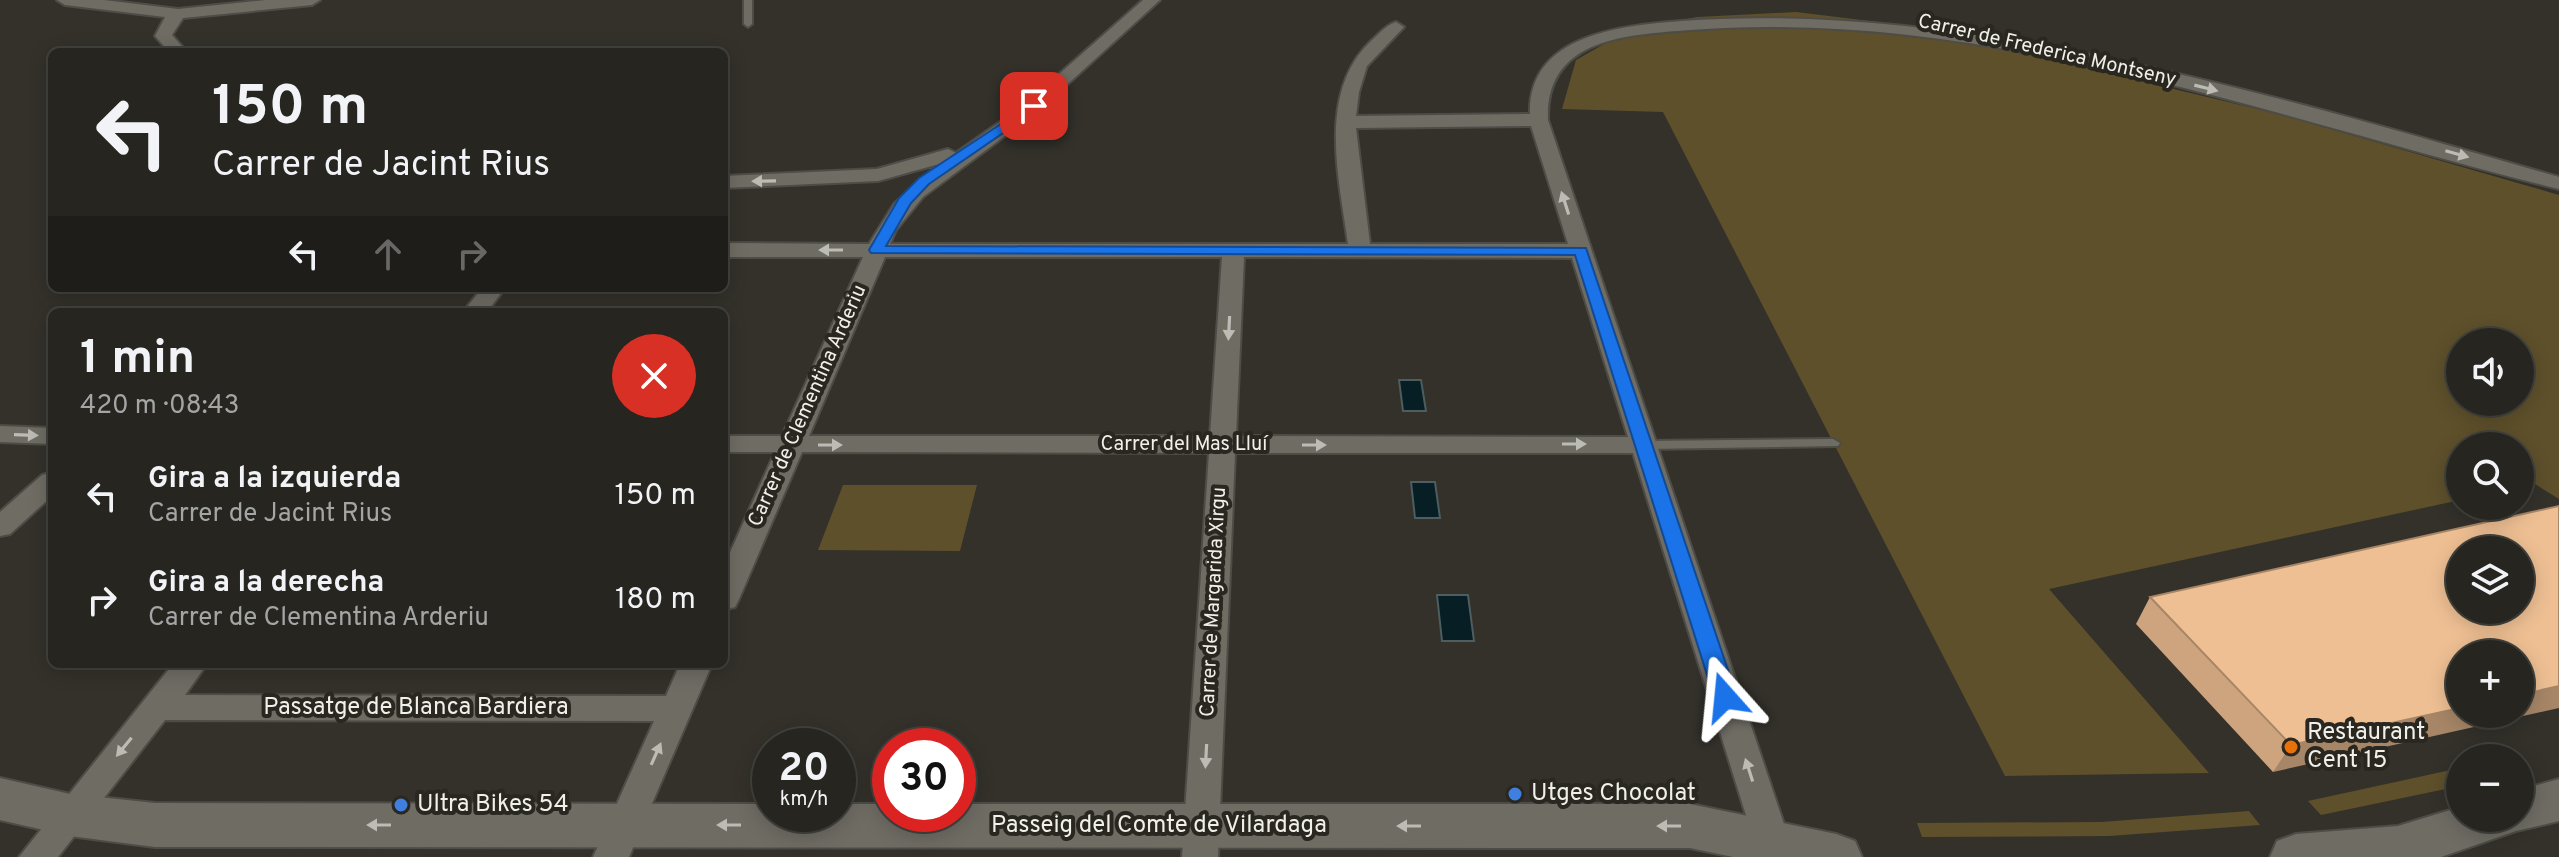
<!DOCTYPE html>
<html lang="es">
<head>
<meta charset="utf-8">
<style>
  :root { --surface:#262520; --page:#2e2d29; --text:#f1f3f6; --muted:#a4a5a5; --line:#42423e }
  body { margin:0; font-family:Overpass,sans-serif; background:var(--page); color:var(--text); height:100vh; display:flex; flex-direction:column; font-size:30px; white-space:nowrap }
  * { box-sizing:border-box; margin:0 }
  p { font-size:26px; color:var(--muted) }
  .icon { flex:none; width:44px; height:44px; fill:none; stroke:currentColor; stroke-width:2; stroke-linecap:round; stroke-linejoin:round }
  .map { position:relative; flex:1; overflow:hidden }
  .drawer { position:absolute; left:48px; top:308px; width:680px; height:360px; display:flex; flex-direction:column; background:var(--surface); border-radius:12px; box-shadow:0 4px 20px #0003,0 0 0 2px var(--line) }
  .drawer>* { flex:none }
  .guide { position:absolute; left:48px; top:48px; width:680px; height:244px; border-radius:12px; box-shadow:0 4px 20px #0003,0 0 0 2px var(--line); background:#262520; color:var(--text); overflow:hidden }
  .buttons { position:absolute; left:2446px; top:328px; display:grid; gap:16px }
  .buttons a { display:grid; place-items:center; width:88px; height:88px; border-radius:50%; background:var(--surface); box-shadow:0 4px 20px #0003,0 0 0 2px var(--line); font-size:40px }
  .speed { position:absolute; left:752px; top:728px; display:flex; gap:16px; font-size:40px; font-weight:700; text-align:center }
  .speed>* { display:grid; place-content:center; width:104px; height:104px; border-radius:50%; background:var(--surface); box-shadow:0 4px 20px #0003,0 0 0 2px var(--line); line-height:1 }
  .speed small { font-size:20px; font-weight:400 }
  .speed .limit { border:12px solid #d22; background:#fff; color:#111 }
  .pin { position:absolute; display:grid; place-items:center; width:68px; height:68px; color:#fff; margin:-34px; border-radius:16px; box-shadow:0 4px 12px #0006 }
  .me { position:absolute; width:88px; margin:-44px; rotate:342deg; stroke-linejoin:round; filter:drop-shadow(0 0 6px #0008) }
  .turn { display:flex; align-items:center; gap:28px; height:168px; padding:0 32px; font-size:36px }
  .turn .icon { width:104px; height:104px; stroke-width:2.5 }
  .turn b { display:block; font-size:56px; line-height:68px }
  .lanes { display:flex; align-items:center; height:76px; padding:0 32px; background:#0003; justify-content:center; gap:40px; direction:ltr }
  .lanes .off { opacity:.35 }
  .round { display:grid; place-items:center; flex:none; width:84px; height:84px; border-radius:42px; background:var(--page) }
  .overview { display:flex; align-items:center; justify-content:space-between; height:136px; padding:0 32px }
  h1 { font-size:48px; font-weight:700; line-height:60px }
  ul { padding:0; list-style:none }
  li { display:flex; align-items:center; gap:24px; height:104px; padding:0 32px }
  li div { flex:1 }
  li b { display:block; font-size:30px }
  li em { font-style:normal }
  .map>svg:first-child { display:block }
  .green { fill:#5e502b; fill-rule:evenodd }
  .water { fill:#071e25; stroke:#4d5d60; stroke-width:2 }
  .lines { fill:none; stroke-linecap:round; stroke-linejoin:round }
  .lane-casing { stroke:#4e4c46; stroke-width:4 }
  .street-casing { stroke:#4e4c46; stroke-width:4 }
  .secondary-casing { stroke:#4e4c46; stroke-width:4 }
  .lane { fill:#6f6c64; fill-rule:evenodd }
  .street { fill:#6f6c64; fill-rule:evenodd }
  .secondary { fill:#6f6c64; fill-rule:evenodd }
  .wall { fill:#cda47e }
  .shaded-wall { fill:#a78667 }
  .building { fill:#eebf93; stroke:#a78667; stroke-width:2; fill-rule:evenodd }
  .oneway { fill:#bcbbb4 }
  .route { fill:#1a73e8; stroke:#114b97; stroke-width:2 }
  .food-dot { fill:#e8710a; stroke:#292720; stroke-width:3 }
  .shop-dot { fill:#3f7fe0; stroke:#292720; stroke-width:3 }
  .labels { text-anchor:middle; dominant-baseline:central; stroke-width:8; stroke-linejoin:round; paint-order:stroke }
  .street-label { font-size:20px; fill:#f0efea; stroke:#292720 }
  .near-street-label { font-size:24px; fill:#f0efea; stroke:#292720 }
  .near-poi-label { font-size:24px; fill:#f0efea; stroke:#292720; text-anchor:start }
</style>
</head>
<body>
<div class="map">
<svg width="2559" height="857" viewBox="0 0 2559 857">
  <rect width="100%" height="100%" fill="#33312a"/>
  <!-- green -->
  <path class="green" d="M 1796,12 L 1911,26 L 2278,114 L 2559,195 L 2559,499 L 2535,484 L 2520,487 L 2520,446 L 2460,446 L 2460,500 L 2049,589 L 2209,773 L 2005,776 L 1663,112 L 1562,109 L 1576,60 L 1627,31 L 1697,17 ZM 2460,342 L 2520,342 L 2520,402 L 2460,402 Z
    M 843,485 L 977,485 L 960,551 L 818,550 Z
    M 2460,768 L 2460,786 L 2321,815 L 2308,801 Z
    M 2249,811 L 2260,825 L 2109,836 L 1922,837 L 1917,823 L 2101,822 Z"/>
  <!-- water -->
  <path class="water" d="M 1399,380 L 1421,380 L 1426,411 L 1403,411 Z
    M 1411,482 L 1435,482 L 1440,518 L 1415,518 Z
    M 1437,595 L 1468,595 L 1474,641 L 1442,641 Z"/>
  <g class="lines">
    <defs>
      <path id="lane" d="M 744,0 L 752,0 L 752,24 L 748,27 L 744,24 Z
        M 1833,439 L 1840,443 L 1838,446 L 1644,449 L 1637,445 L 1644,441 Z"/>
      <path id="street" d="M 57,0 L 104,0 L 178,9 L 266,0 L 320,0 L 312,5 L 183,18 L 172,35 L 187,52 L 169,52 L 155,36 L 165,17 L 65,5 Z
        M 1143,0 L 1160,0 L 1037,112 L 923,197 L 896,230 L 890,244 L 1348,244 C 1339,178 1317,92 1371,41 C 1379,34 1386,25 1396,22 L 1404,27 L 1367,66 L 1359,92 L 1356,116 L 1530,114 C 1528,34 1621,26 1681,21 C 1967,0 2285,99 2559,177 L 2559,189 C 2275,119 1988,7 1690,30 C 1628,35 1545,37 1548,120 L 1795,857 L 1759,857 L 1633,453 L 1235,453 L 1218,857 L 1182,857 L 1209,453 L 802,452 L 739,599 L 735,607 L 724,610 L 724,566 L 775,452 L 724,452 L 724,436 L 782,436 L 863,257 L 724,257 L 724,243 L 869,244 L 894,204 L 939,164 L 878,181 L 724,188 L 724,176 L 877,169 L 948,149 L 956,153 L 1024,105 ZM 1531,126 L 1568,244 L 1370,244 L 1356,128 ZM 885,257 L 1222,257 L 1210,436 L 809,436 ZM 1244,257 L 1572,258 L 1628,437 L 1236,436 Z
        M 482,288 L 505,288 L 487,312 L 463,312 Z
        M 0,426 L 52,428 L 52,444 L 0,442 Z
        M 52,472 L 52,496 L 10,534 L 0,536 L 0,512 L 42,475 Z
        M 173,664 L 207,664 L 185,695 L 666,696 L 680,664 L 712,664 L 629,857 L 593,857 L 654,721 L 165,720 L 58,857 L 19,857 Z"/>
      <path id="secondary" d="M 0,778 L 70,794 L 155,803 L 770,804 L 770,814 L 838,814 L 838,804 L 890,804 L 890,814 L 958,814 L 958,804 L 1690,804 L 1836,834 L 1855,841 L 1862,857 L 1733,857 L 1690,848 L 155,847 L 70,836 L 0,820 Z
        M 2559,779 L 2559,821 L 2516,831 L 2441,857 L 2270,857 L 2277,841 L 2296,834 L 2398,826 L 2460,807 L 2460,818 L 2520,818 L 2520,790 Z"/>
    </defs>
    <!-- lane casing -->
    <use href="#lane" class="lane-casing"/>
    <!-- street casing -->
    <use href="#street" class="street-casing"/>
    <!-- secondary casing -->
    <use href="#secondary" class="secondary-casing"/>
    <!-- lane -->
    <use href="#lane" class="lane"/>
    <!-- street -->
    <use href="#street" class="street"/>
    <!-- secondary -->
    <use href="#secondary" class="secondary"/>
  </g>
  <!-- wall -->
  <path class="wall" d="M 2559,506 L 2273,772 L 2136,624 L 2150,597 Z"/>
  <!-- shaded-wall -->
  <path class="shaded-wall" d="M 2559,686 L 2559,708 L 2273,772 L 2291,745 L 2460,708 L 2460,714 L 2520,714 L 2520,695 Z"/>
  <!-- building -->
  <path class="building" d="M 2559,506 L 2559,686 L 2520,695 L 2520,654 L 2460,654 L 2460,708 L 2291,745 L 2150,597 ZM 2460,550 L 2520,550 L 2520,610 L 2460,610 Z"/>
  <!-- one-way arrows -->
  <defs><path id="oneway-solid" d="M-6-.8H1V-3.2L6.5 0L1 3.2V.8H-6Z" transform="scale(2)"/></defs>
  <g class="oneway">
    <use href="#oneway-solid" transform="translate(2206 88) rotate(14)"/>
    <use href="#oneway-solid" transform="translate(2457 154) rotate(16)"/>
    <use href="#oneway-solid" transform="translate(764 181) rotate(179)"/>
    <use href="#oneway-solid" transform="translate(1565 203) rotate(-108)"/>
    <use href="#oneway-solid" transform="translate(831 250) rotate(-180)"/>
    <use href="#oneway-solid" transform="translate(1229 328) rotate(93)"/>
    <use href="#oneway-solid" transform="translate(26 435) rotate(2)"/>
    <use href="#oneway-solid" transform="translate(1574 444)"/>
    <use href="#oneway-solid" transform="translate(830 445)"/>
    <use href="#oneway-solid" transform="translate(1314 445)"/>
    <use href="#oneway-solid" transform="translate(124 747) rotate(129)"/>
    <use href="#oneway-solid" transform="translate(656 754) rotate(-66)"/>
    <use href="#oneway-solid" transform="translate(1206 756) rotate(93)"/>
    <use href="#oneway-solid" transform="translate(1749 770) rotate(-108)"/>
    <use href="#oneway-solid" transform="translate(379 825) rotate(180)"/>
    <use href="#oneway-solid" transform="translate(729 825) rotate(-180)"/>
    <use href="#oneway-solid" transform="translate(1409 826) rotate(-180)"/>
    <use href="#oneway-solid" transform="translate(1669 826) rotate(-180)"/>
  </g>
  <!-- route -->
  <path class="route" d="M 1034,102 L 1038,103 L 1038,109 L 929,184 L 911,203 L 886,246 L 1586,248 L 1737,697 L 1733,703 L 1717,703 L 1714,697 L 1575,255 L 871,253 L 869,250 L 899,198 L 919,178 Z"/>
  <!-- markers -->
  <circle class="food-dot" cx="2291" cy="747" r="8"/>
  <g class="shop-dot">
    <circle cx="1515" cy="794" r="8"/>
    <circle cx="401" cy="805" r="8"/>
  </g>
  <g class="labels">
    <!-- street labels -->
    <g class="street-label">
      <text transform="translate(2047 51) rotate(13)">Carrer de Frederica Montseny</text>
      <text transform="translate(808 406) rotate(-66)">Carrer de Clementina Arderiu</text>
      <text x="1184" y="445">Carrer del Mas Lluí</text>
      <text transform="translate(1214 602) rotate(-87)">Carrer de Margarida Xirgu</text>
    </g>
    <!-- near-street labels -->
    <g class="near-street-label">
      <text x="416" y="708">Passatge de Blanca Bardiera</text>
      <text x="1159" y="826">Passeig del Comte de Vilardaga</text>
    </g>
    <!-- near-poi labels -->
    <g class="near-poi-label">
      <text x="2307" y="733">Restaurant<tspan x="2307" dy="28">Cent 15</tspan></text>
      <text x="1531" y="794">Utges Chocolat</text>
      <text x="417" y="805">Ultra Bikes 54</text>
    </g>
  </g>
</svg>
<div class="buttons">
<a><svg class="icon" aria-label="sound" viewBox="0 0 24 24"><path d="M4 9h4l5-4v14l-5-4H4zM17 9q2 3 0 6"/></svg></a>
<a><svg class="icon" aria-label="search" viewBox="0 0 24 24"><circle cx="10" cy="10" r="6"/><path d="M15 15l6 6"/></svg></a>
<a><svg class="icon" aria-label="layers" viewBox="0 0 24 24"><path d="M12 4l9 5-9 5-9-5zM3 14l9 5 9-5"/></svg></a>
<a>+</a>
<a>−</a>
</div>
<div class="speed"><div>20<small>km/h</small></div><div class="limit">30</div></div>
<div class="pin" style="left:1034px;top:106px;background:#d93025"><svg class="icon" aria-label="arrive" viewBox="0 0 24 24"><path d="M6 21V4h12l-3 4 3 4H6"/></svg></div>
<svg class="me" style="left:1725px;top:697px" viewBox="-20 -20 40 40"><path d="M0-17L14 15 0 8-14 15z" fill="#1a73e8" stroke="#fff" stroke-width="4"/></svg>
<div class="guide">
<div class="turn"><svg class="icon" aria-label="left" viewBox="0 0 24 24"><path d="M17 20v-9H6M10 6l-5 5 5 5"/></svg><div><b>150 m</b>Carrer de Jacint Rius</div></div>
<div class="lanes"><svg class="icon" aria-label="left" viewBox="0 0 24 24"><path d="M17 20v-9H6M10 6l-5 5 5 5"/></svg><svg class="icon off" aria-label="ahead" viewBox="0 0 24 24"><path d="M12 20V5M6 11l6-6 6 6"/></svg><svg class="icon off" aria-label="right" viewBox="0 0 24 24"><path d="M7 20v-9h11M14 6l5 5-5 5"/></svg></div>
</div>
<section class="drawer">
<div class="overview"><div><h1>1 min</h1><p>420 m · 08:43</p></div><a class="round" style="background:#d93025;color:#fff"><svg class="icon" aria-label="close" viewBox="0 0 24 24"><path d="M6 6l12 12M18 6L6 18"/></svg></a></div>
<ul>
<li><svg class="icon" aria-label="left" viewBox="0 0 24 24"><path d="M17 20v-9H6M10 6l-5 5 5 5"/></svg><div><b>Gira a la izquierda</b><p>Carrer de Jacint Rius</p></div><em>150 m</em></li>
<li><svg class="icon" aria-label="right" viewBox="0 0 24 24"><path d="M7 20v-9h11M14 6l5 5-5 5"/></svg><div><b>Gira a la derecha</b><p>Carrer de Clementina Arderiu</p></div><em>180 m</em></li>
</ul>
</section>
</div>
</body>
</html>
